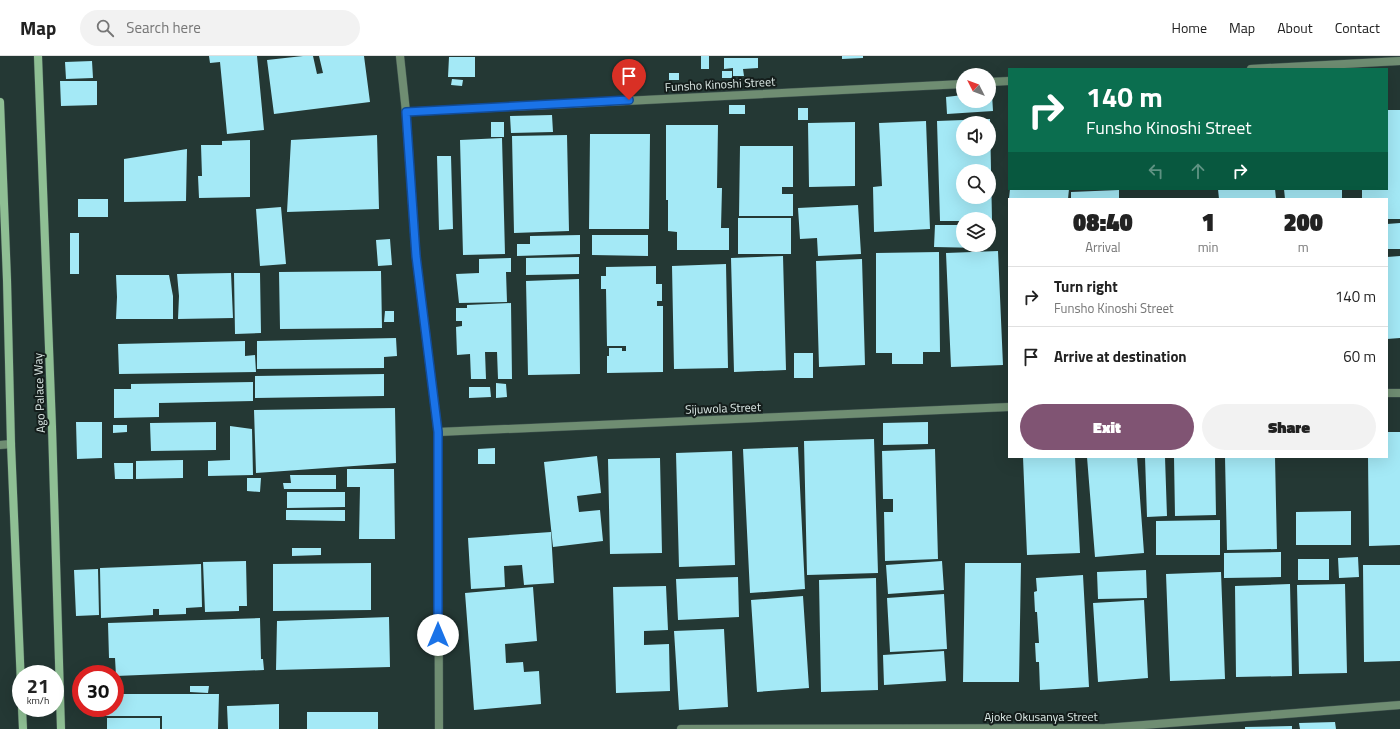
<!DOCTYPE html>
<html lang="en">
<head>
<meta charset="utf-8">
<style>
  :root { --surface:#fff; --page:#f2f2f2; --text:#222; --muted:#767676; --line:#e0e0e0; --accent:#805473 }
  body { margin:0; font-family:"Titillium Web",sans-serif; background:var(--page); color:var(--text); height:100vh; display:flex; flex-direction:column; font-size:15px; white-space:nowrap }
  * { box-sizing:border-box; margin:0 }
  p { font-size:13px; color:var(--muted) }
  .icon { flex:none; width:22px; height:22px; fill:none; stroke:currentColor; stroke-width:2; stroke-linecap:round; stroke-linejoin:round }
  .map { position:relative; flex:1; overflow:hidden }
  .side { position:absolute; left:1008px; top:142px; width:380px; height:260px; display:flex; flex-direction:column; background:var(--surface); border-radius:0px; box-shadow:0 4px 16px #0002 }
  .side>* { flex:none }
  .banner { position:absolute; left:1008px; top:12px; width:380px; height:122px; border-radius:0px; box-shadow:0 4px 16px #0002; background:#0b6e4f; color:#fff; overflow:hidden }
  .needle { width:26px; rotate:312deg }
  .fabs { position:absolute; left:956px; top:12px; display:grid; gap:8px }
  .fabs a { display:grid; place-items:center; width:40px; height:40px; border-radius:50%; background:var(--surface); box-shadow:0 4px 16px #0002; font-size:20px }
  .speed { position:absolute; left:12px; top:609px; display:flex; gap:8px; font-size:20px; font-weight:700; text-align:center }
  .speed>* { display:grid; place-content:center; width:52px; height:52px; border-radius:50%; background:var(--surface); box-shadow:0 4px 16px #0002; line-height:1 }
  .speed small { font-size:10px; font-weight:400 }
  .speed .limit { border:6px solid #d22; background:#fff; color:#111 }
  .pin { position:absolute; display:grid; place-items:center; width:34px; height:34px; color:#fff; margin:-41px -17px; border-radius:50% 50% 50% 0; rotate:-45deg; box-shadow:0 0 4px #0007 }
  .pin .icon { rotate:45deg }
  .me { position:absolute; width:44px; margin:-22px; rotate:0deg; stroke-linejoin:round; filter:drop-shadow(0 0 3px #0008) }
  .turn { display:flex; align-items:center; gap:14px; height:84px; padding:0 12px; font-size:18px }
  .turn .icon { width:52px; height:52px; stroke-width:2.5 }
  .turn b { display:block; font-size:28px; line-height:34px }
  .lanes { display:flex; align-items:center; height:38px; padding:0 12px; background:#0003; justify-content:center; gap:20px; direction:ltr }
  .lanes .off { opacity:.35 }
  .eta { display:flex; justify-content:space-evenly; align-items:center; height:68px; text-align:center }
  .eta b { font-size:24px; font-weight:800; line-height:28px }
  .primary-button { display:flex; gap:8px; margin-top:auto; padding:8px 12px }
  .primary-button a { flex:1; height:46px; border-radius:24px; background:var(--accent); color:#fff; font-size:16px; font-weight:800; line-height:46px; text-align:center }
  .primary-button a+a { background:var(--page); color:var(--text) }
  ul { padding:0; list-style:none }
  li { display:flex; align-items:center; gap:12px; height:60px; padding:0 12px; border-top:1px solid var(--line) }
  li div { flex:1 }
  li b { display:block; font-size:15px }
  li em { font-style:normal }
  header { display:flex; align-items:center; gap:24px; box-sizing:border-box; height:56px; padding:0 20px; background:var(--surface); border-bottom:1px solid var(--line) }
  header strong { font-size:19px }
  nav { display:flex; gap:22px; margin-inline-start:auto; font-size:14px }
  .search { width:280px; height:36px; background:var(--page); display:flex; align-items:center; gap:10px; box-sizing:border-box; padding:0 14px; border-radius:22px; color:var(--muted); font-size:15px }
  .map>svg:first-child { display:block }
  .building { fill:#a4e9f6; fill-rule:evenodd }
  .lines { fill:none; stroke-linecap:round; stroke-linejoin:round }
  .street-casing { stroke:#415450; stroke-width:9 }
  .secondary-casing { stroke:#415450; stroke-width:9 }
  .street { stroke:#6f8d72; stroke-width:8 }
  .secondary { stroke:#8fbf94; stroke-width:8 }
  .route-casing { stroke:#114b97; stroke-width:10 }
  .route { stroke:#1a73e8; stroke-width:7 }
  .labels { text-anchor:middle; dominant-baseline:central; stroke-width:4; stroke-linejoin:round; paint-order:stroke }
  .street-label { font-size:12px; fill:#dce9e6; stroke:#141d1b }
</style>
</head>
<body>
<header>
<strong>Map</strong>
<div class="search"><svg class="icon" aria-label="search" viewBox="0 0 24 24"><circle cx="10" cy="10" r="6"/><path d="M15 15l6 6"/></svg>Search here</div>
<nav><a>Home</a><a>Map</a><a>About</a><a>Contact</a></nav>
</header>
<div class="map">
<svg width="1400" height="673" viewBox="0 0 1400 673">
  <rect width="100%" height="100%" fill="#243834"/>
  <!-- building -->
  <path class="building" d="M 209,0 L 257,0 L 264,74 L 227,78 L 220,6 L 210,7 Z
    M 303,0 L 313,0 L 317,18 L 323,17 L 319,0 L 364,0 L 370,46 L 274,58 L 267,4 Z
    M 701,0 L 709,0 L 709,13 L 701,13 Z
    M 842,0 L 863,0 L 863,2 L 842,3 Z
    M 449,1 L 475,1 L 475,21 L 448,21 Z
    M 724,2 L 758,2 L 758,12 L 743,13 L 744,20 L 733,20 L 733,12 L 724,13 Z
    M 92,5 L 93,22 L 66,23 L 65,6 Z
    M 722,15 L 732,15 L 732,22 L 722,22 Z
    M 669,17 L 679,17 L 679,24 L 669,24 Z
    M 452,23 L 463,24 L 462,30 L 451,29 Z
    M 60,25 L 97,25 L 97,49 L 61,50 Z
    M 989,38 L 992,38 L 993,55 L 947,58 L 946,41 L 963,39 L 963,45 L 989,45 Z
    M 729,49 L 745,49 L 745,58 L 729,58 Z
    M 798,52 L 808,52 L 808,64 L 798,64 Z
    M 1387,54 L 1400,54 L 1400,163 L 1387,163 L 1387,143 L 1362,143 L 1362,133 L 1387,133 Z
    M 552,59 L 553,76 L 511,77 L 510,60 Z
    M 990,63 L 992,164 L 963,163 L 963,165 L 940,165 L 937,65 ZM 963,67 L 989,67 L 989,93 L 963,93 ZM 963,115 L 989,115 L 989,141 L 963,141 Z
    M 926,65 L 930,173 L 874,176 L 873,131 L 882,130 L 879,67 Z
    M 491,66 L 504,66 L 504,81 L 491,81 Z
    M 855,66 L 855,130 L 809,131 L 808,67 Z
    M 666,69 L 718,69 L 717,132 L 722,132 L 721,172 L 729,172 L 729,194 L 677,194 L 677,176 L 668,175 L 668,144 L 666,144 Z
    M 590,78 L 650,78 L 649,173 L 589,173 Z
    M 377,79 L 379,153 L 287,156 L 291,84 Z
    M 567,79 L 569,175 L 514,177 L 512,80 Z
    M 502,82 L 505,198 L 463,199 L 460,84 Z
    M 250,84 L 250,141 L 199,142 L 198,120 L 202,120 L 201,89 L 222,89 L 222,85 Z
    M 740,90 L 793,90 L 793,131 L 782,131 L 782,138 L 793,138 L 793,160 L 739,160 Z
    M 187,93 L 186,145 L 124,146 L 124,103 Z
    M 437,100 L 451,100 L 453,173 L 439,174 Z
    M 1010,133 L 1069,133 L 1068,143 L 1009,143 Z
    M 1218,133 L 1275,133 L 1276,143 L 1219,143 Z
    M 1284,133 L 1342,133 L 1342,143 L 1285,143 Z
    M 1119,134 L 1119,143 L 1071,143 L 1071,136 Z
    M 78,143 L 108,143 L 108,161 L 78,161 Z
    M 858,149 L 861,198 L 818,200 L 817,182 L 800,183 L 798,152 Z
    M 281,151 L 286,208 L 260,210 L 256,153 Z
    M 738,162 L 791,162 L 791,198 L 738,198 Z
    M 1400,167 L 1400,193 L 1387,193 L 1387,168 Z
    M 935,169 L 963,169 L 963,189 L 982,189 L 982,192 L 934,191 Z
    M 70,177 L 79,177 L 79,218 L 70,218 Z
    M 580,179 L 580,198 L 517,200 L 517,188 L 530,188 L 530,180 Z
    M 592,179 L 648,179 L 648,200 L 592,199 Z
    M 390,183 L 392,209 L 378,210 L 376,184 Z
    M 998,195 L 1003,309 L 951,311 L 946,197 Z
    M 939,196 L 940,296 L 923,296 L 923,308 L 892,308 L 892,297 L 876,297 L 876,197 Z
    M 783,200 L 786,314 L 734,316 L 731,202 Z
    M 1400,200 L 1400,282 L 1387,283 L 1387,201 Z
    M 579,201 L 579,218 L 526,219 L 526,202 Z
    M 511,202 L 511,216 L 506,216 L 507,246 L 459,247 L 456,218 L 479,217 L 479,203 Z
    M 862,203 L 865,309 L 819,311 L 816,205 Z
    M 726,208 L 728,312 L 674,313 L 672,210 Z
    M 656,210 L 656,228 L 662,228 L 662,245 L 657,245 L 657,250 L 663,250 L 663,316 L 607,317 L 607,300 L 609,300 L 609,292 L 622,292 L 622,295 L 626,295 L 626,290 L 607,290 L 606,233 L 601,233 L 601,220 L 606,220 L 606,211 Z
    M 381,215 L 382,272 L 280,273 L 279,216 Z
    M 231,217 L 233,262 L 178,263 L 179,240 L 177,218 Z
    M 234,217 L 260,217 L 261,277 L 235,278 Z
    M 116,219 L 169,219 L 173,240 L 173,263 L 116,263 L 117,241 Z
    M 579,223 L 580,318 L 528,319 L 526,225 Z
    M 511,247 L 512,323 L 498,323 L 497,296 L 485,296 L 486,323 L 471,323 L 470,298 L 457,299 L 456,271 L 462,270 L 462,265 L 456,265 L 456,252 L 467,252 L 467,249 Z
    M 385,255 L 394,255 L 394,266 L 384,266 Z
    M 396,282 L 397,300 L 384,301 L 384,312 L 257,313 L 257,285 Z
    M 245,285 L 245,300 L 255,299 L 256,316 L 119,318 L 118,288 Z
    M 794,297 L 813,297 L 813,322 L 794,322 Z
    M 384,318 L 384,340 L 255,342 L 255,320 Z
    M 253,326 L 253,345 L 159,347 L 159,361 L 114,362 L 114,333 L 131,333 L 131,328 Z
    M 496,327 L 506,328 L 507,341 L 496,342 Z
    M 469,331 L 490,331 L 491,341 L 469,342 Z
    M 395,352 L 396,407 L 256,417 L 254,354 Z
    M 76,366 L 102,366 L 102,402 L 77,403 Z
    M 216,366 L 216,394 L 151,395 L 150,367 Z
    M 928,366 L 928,388 L 883,389 L 883,367 Z
    M 113,369 L 127,369 L 127,376 L 113,377 Z
    M 230,370 L 252,373 L 253,419 L 208,420 L 208,405 L 230,404 Z
    M 1387,376 L 1400,376 L 1400,489 L 1369,490 L 1368,401 L 1387,401 Z
    M 874,383 L 878,517 L 807,519 L 804,385 Z
    M 798,391 L 805,533 L 750,537 L 743,393 Z
    M 495,392 L 495,408 L 478,408 L 478,393 Z
    M 935,393 L 938,503 L 885,505 L 884,456 L 893,456 L 893,443 L 883,443 L 882,395 Z
    M 732,395 L 735,509 L 679,511 L 676,397 Z
    M 597,400 L 601,437 L 577,440 L 579,456 L 600,454 L 603,485 L 553,491 L 544,406 Z
    M 1023,401 L 1075,401 L 1080,497 L 1027,499 Z
    M 1087,401 L 1137,401 L 1144,497 L 1095,501 Z
    M 1145,401 L 1165,401 L 1167,460 L 1147,461 Z
    M 1174,401 L 1215,401 L 1216,459 L 1175,460 Z
    M 1225,401 L 1275,401 L 1277,493 L 1227,494 Z
    M 660,402 L 662,497 L 610,498 L 608,403 Z
    M 183,404 L 183,422 L 136,423 L 136,405 Z
    M 114,407 L 133,407 L 133,423 L 115,423 Z
    M 347,413 L 394,413 L 395,483 L 359,483 L 360,431 L 347,431 Z
    M 290,419 L 336,419 L 336,433 L 284,433 L 283,427 L 291,427 Z
    M 247,422 L 261,422 L 260,436 L 247,435 Z
    M 287,436 L 345,436 L 345,451 L 287,452 Z
    M 286,454 L 345,454 L 345,465 L 286,464 Z
    M 1351,455 L 1351,489 L 1296,489 L 1296,456 Z
    M 1220,464 L 1220,499 L 1156,499 L 1156,465 Z
    M 551,476 L 554,527 L 524,529 L 522,509 L 504,510 L 505,531 L 471,533 L 468,482 Z
    M 292,492 L 321,492 L 321,499 L 292,500 Z
    M 1281,496 L 1281,521 L 1224,522 L 1224,497 Z
    M 1358,501 L 1359,521 L 1339,522 L 1338,502 Z
    M 1298,503 L 1329,503 L 1329,524 L 1298,524 Z
    M 246,505 L 247,550 L 239,550 L 239,555 L 205,556 L 203,506 Z
    M 942,505 L 944,534 L 888,538 L 886,509 Z
    M 371,507 L 371,554 L 273,555 L 273,508 Z
    M 965,507 L 1021,507 L 1019,626 L 963,626 Z
    M 201,508 L 202,551 L 186,552 L 186,558 L 159,559 L 159,553 L 153,553 L 153,559 L 101,562 L 100,512 Z
    M 1363,509 L 1400,509 L 1400,605 L 1364,606 Z
    M 98,513 L 99,559 L 76,560 L 74,514 Z
    M 1146,514 L 1147,542 L 1098,543 L 1097,516 Z
    M 1221,516 L 1225,623 L 1170,625 L 1166,518 Z
    M 1083,519 L 1089,631 L 1040,634 L 1039,606 L 1036,606 L 1035,587 L 1039,587 L 1037,556 L 1035,556 L 1034,536 L 1037,535 L 1036,522 Z
    M 738,521 L 739,561 L 678,564 L 676,523 Z
    M 876,522 L 878,634 L 821,636 L 819,524 Z
    M 1290,528 L 1292,620 L 1236,621 L 1235,530 Z
    M 1345,528 L 1347,617 L 1299,618 L 1297,529 Z
    M 666,530 L 668,574 L 644,575 L 644,589 L 669,588 L 670,635 L 616,637 L 613,531 Z
    M 533,531 L 537,585 L 505,588 L 506,607 L 523,606 L 524,616 L 539,615 L 541,648 L 474,654 L 465,537 Z
    M 944,538 L 947,593 L 890,596 L 887,542 Z
    M 803,540 L 809,632 L 757,636 L 751,544 Z
    M 1144,544 L 1148,622 L 1098,626 L 1093,547 Z
    M 389,561 L 390,611 L 276,614 L 277,565 Z
    M 260,562 L 261,603 L 263,603 L 264,614 L 116,620 L 115,602 L 109,602 L 108,567 Z
    M 724,573 L 728,651 L 679,654 L 674,575 Z
    M 944,595 L 946,625 L 884,629 L 883,599 Z
    M 190,630 L 209,630 L 208,637 L 190,636 Z
    M 115,638 L 219,638 L 218,673 L 162,673 L 162,660 L 106,660 L 106,652 L 115,652 Z
    M 279,648 L 279,673 L 228,673 L 227,650 Z
    M 307,656 L 378,656 L 378,673 L 307,673 Z
    M 107,662 L 160,662 L 160,673 L 107,673 Z
    M 1335,666 L 1336,673 L 1300,673 L 1299,667 Z
    M 1292,670 L 1292,673 L 1245,673 L 1245,671 Z"/>
  <g class="lines">
    <defs>
      <path id="street" d="M 400,0 L 406,56 L 416,200 L 438,376 L 439,673
        M 1251,13 L 1400,5
        M 989,26 L 1009,25
        M 406,56 L 963,28
        M 1387,337 L 1400,337
        M 438,376 L 1009,351
        M 0,389 L 11,388
        M 681,673 L 1105,672 L 1400,649"/>
      <path id="secondary" d="M 38,0 L 52,371 L 61,673
        M 0,46 L 7,224 L 11,388 L 21,629
        M 22,652 L 23,673"/>
    </defs>
    <!-- street casing -->
    <use href="#street" class="street-casing"/>
    <!-- secondary casing -->
    <use href="#secondary" class="secondary-casing"/>
    <!-- street -->
    <use href="#street" class="street"/>
    <!-- secondary -->
    <use href="#secondary" class="secondary"/>
  </g>
  <g class="lines">
    <defs>
      <path id="route" d="M 438,579 L 438,376 L 416,200 L 406,56 L 629,44"/>
    </defs>
    <!-- route casing -->
    <use href="#route" class="route-casing"/>
    <!-- route -->
    <use href="#route" class="route"/>
  </g>
  <g class="labels">
    <!-- street labels -->
    <g class="street-label">
      <text transform="translate(720 28) rotate(-3)">Funsho Kinoshi Street</text>
      <text transform="translate(39 337) rotate(-92)">Ago Palace Way</text>
      <text transform="translate(723 352) rotate(-2)">Sijuwola Street</text>
      <text x="1041" y="660">Ajoke Okusanya Street</text>
    </g>
  </g>
</svg>
<div class="fabs">
<a><svg class="needle" viewBox="-14 -14 28 28"><path d="M0-13l5 13h-10z" fill="#e53935"/><path d="M0 13l5-13h-10z" fill="#767676"/></svg></a>
<a><svg class="icon" aria-label="sound" viewBox="0 0 24 24"><path d="M4 9h4l5-4v14l-5-4H4zM17 9q2 3 0 6"/></svg></a>
<a><svg class="icon" aria-label="search" viewBox="0 0 24 24"><circle cx="10" cy="10" r="6"/><path d="M15 15l6 6"/></svg></a>
<a><svg class="icon" aria-label="layers" viewBox="0 0 24 24"><path d="M12 4l9 5-9 5-9-5zM3 14l9 5 9-5"/></svg></a>
</div>
<div class="speed"><div>21<small>km/h</small></div><div class="limit">30</div></div>
<div class="pin" style="left:629px;top:44px;background:#d93025"><svg class="icon" aria-label="arrive" viewBox="0 0 24 24"><path d="M6 21V4h12l-3 4 3 4H6"/></svg></div>
<svg class="me" style="left:438px;top:579px" viewBox="-20 -20 40 40"><circle r="19" fill="#fff"/><path d="M0-13L10 11 0 6-10 11z" fill="#1a73e8"/></svg>
<div class="banner">
<div class="turn"><svg class="icon" aria-label="right" viewBox="0 0 24 24"><path d="M7 20v-9h11M14 6l5 5-5 5"/></svg><div><b>140 m</b>Funsho Kinoshi Street</div></div>
<div class="lanes"><svg class="icon off" aria-label="left" viewBox="0 0 24 24"><path d="M17 20v-9H6M10 6l-5 5 5 5"/></svg><svg class="icon off" aria-label="ahead" viewBox="0 0 24 24"><path d="M12 20V5M6 11l6-6 6 6"/></svg><svg class="icon" aria-label="right" viewBox="0 0 24 24"><path d="M7 20v-9h11M14 6l5 5-5 5"/></svg></div>
</div>
<section class="side">
<div class="eta">
<div><b>08:40</b><p>Arrival</p></div>
<div><b>1</b><p>min</p></div>
<div><b>200</b><p>m</p></div>
</div>
<ul>
<li><svg class="icon" aria-label="right" viewBox="0 0 24 24"><path d="M7 20v-9h11M14 6l5 5-5 5"/></svg><div><b>Turn right</b><p>Funsho Kinoshi Street</p></div><em>140 m</em></li>
<li><svg class="icon" aria-label="arrive" viewBox="0 0 24 24"><path d="M6 21V4h12l-3 4 3 4H6"/></svg><div><b>Arrive at destination</b></div><em>60 m</em></li>
</ul>
<div class="primary-button"><a>Exit</a><a>Share</a></div>
</section>
</div>
</body>
</html>
